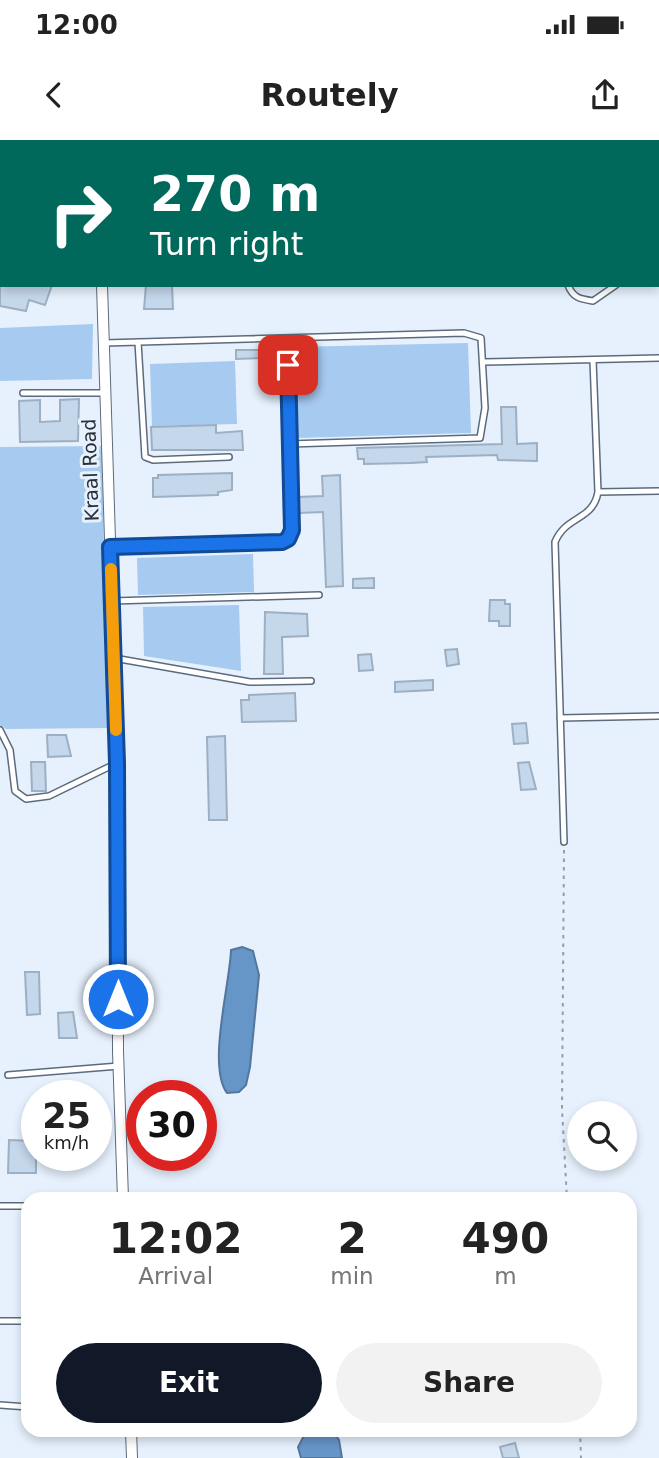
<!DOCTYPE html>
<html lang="en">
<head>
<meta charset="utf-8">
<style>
  :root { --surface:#fff; --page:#f2f2f2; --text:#222; --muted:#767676; --accent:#111827 }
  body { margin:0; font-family:"DejaVu Sans",sans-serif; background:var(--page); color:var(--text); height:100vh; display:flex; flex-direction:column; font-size:26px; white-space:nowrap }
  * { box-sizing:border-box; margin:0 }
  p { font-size:23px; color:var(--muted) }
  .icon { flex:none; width:38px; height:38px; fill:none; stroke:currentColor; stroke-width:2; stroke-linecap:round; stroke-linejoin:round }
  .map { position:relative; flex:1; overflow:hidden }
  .panel { position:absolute; left:21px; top:1052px; width:616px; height:245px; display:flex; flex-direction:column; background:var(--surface); border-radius:21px; box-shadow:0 4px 10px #0003 }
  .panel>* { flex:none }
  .top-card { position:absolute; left:0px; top:0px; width:660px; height:147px; box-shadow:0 4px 10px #0003; background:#00695c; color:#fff; overflow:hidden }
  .tools { position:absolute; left:567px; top:961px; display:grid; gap:14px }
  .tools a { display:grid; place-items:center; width:70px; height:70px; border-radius:50%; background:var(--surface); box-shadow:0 4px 10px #0003; font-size:35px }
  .speed { position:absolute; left:21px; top:940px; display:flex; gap:14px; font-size:35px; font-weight:700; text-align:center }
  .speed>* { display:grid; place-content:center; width:91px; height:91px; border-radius:50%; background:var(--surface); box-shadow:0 4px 10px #0003; line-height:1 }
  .speed small { font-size:18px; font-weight:400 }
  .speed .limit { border:10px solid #d22; background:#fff; color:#111 }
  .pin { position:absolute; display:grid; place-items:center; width:60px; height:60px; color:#fff; margin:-30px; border-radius:14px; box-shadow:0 4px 10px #0006 }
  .me { position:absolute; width:77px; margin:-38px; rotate:0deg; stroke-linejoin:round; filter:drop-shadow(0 0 5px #0008) }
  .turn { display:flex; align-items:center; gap:24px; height:147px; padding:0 35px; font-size:32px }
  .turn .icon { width:91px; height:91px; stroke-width:2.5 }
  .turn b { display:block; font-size:49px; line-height:60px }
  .eta { display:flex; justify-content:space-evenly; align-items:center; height:119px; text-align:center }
  .eta b { font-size:42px; font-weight:700; line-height:49px }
  .button { display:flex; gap:14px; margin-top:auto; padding:14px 35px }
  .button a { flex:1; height:80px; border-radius:42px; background:var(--accent); color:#fff; font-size:28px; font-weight:700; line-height:80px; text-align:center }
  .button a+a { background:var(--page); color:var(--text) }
  .status { display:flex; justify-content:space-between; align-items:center; height:49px; padding:0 35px; background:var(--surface); direction:ltr }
  .status svg { height:19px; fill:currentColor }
  header { display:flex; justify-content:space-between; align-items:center; height:91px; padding:0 35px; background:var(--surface); font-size:32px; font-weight:700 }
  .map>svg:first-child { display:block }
  .green { fill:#a7caf0 }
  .water { fill:#6695c7; stroke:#53769c; stroke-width:2 }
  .building { fill:#c5d7eb; stroke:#9dafc2; stroke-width:2 }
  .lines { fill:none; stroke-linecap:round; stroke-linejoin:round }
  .lane-casing { stroke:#5b6b7d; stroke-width:8 }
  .street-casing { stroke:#5b6b7d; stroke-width:12 }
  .path { stroke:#949da7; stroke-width:2; stroke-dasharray:3.5 5; stroke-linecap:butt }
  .lane { stroke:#fff; stroke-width:5 }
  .street { stroke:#fff; stroke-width:10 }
  .route-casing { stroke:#114b97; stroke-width:18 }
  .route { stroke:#1a73e8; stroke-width:12 }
  .slow { stroke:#f59e0b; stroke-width:12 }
  .labels { text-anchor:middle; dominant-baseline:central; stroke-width:6; stroke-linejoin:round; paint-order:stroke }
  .street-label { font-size:19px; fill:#282f37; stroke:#e6f1fd }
</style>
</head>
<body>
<div class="status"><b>12:00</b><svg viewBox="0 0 49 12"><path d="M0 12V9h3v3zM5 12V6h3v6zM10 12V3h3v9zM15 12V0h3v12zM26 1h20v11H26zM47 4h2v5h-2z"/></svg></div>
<header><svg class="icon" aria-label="back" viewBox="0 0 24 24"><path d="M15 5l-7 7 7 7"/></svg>Routely<svg class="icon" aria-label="share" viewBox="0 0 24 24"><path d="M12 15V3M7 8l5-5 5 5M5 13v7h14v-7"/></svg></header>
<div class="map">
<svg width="659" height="1318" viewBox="0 0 659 1318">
  <rect width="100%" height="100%" fill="#e6f1fd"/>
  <!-- green -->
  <path class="green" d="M 0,0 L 91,0 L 91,2 L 2,2 L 0,60 Z
    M 93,184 L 92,239 L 0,241 L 0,188 Z
    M 468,203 L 471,293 L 297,298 L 294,207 Z
    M 235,221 L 237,284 L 152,286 L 150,224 Z
    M 102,306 L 107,588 L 6,589 L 0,585 L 0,307 Z
    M 253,414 L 254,452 L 138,455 L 137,418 Z
    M 239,465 L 241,531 L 144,516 L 143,467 Z"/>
  <!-- water -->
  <path class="water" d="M 242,807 L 253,811 L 259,835 L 250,927 L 246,945 L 239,952 L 227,953 C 207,926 230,844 231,810 Z
    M 307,1290 L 332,1290 L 339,1300 L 342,1318 L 301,1318 L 298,1307 Z"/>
  <!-- building -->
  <path class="building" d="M 0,145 L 52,145 L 45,165 L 29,160 L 26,171 L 0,166 Z
    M 146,145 L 172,145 L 173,169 L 144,169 Z
    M 236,210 L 261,210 L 261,218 L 236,219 Z
    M 79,259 L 78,301 L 20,302 L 19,261 L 40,260 L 40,282 L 60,281 L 60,260 Z
    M 501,267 L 516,267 L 517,304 L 537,303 L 537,321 L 498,320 L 497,315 L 426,317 L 427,322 L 411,323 L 364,324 L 364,319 L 358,319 L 357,308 L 502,304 Z
    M 216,285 L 216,293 L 242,291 L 243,310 L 152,310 L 151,287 Z
    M 232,333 L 232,350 L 218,352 L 218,355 L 153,357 L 153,338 L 158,338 L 158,335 Z
    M 340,335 L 343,446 L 326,447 L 323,372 L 299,373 L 298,357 L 323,356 L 322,336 Z
    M 374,438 L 374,448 L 353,448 L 353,439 Z
    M 490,460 L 505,460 L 505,464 L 510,464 L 510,486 L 499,486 L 499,481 L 489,481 Z
    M 265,472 L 307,474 L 308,496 L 282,497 L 283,534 L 264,534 Z
    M 457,509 L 459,524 L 447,526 L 445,510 Z
    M 371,514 L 373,530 L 359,531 L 358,515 Z
    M 433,540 L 433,550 L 395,552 L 395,542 Z
    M 295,553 L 296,581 L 242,582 L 241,560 L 249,560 L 249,555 Z
    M 526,583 L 528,603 L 514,604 L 512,584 Z
    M 47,595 L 66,595 L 71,616 L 48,617 Z
    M 225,596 L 227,680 L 209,680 L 207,597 Z
    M 31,622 L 45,622 L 46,651 L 32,651 Z
    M 529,622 L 536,649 L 521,650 L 518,623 Z
    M 25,832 L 39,832 L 40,874 L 27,875 Z
    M 73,872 L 77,898 L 59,898 L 58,873 Z
    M 9,1000 L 36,1001 L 36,1033 L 8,1033 Z
    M 515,1303 L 519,1318 L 503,1318 L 500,1307 Z"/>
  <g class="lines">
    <defs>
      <path id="lane" d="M 0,65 L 2,65
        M 0,104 L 2,104
        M 658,112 L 659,112
        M 568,145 C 573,158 580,159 593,161 L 616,145
        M 138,202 L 145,317 L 153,320 L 229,317
        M 104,203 L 464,193 L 481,198 L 485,268 L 480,298 L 289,304
        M 593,220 L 598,352 L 659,351
        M 484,222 L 659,218
        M 23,253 L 105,253
        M 110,407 L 282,402 L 288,399 L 292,390 L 287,198
        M 112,461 L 319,455
        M 114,518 L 250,542 L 311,541
        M 560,578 L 659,576
        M 0,590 L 10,610 L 15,651 L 26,659 L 49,656 L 117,623
        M 564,702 L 555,402 C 566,375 593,381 598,352
        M 8,935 L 119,926
        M 0,1066 L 28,1066
        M 0,1181 L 28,1181
        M 0,1265 L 28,1267"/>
      <path id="street" d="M 97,0 L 97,2
        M 102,145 L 117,623 L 118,911 L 123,1059
        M 131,1290 L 132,1318"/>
    </defs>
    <!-- lane casing -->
    <use href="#lane" class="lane-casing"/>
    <!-- street casing -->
    <use href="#street" class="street-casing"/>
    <!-- path -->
    <path class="path" d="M 293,2 L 297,0
      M 564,710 L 562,969 L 567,1059
      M 580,1290 L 581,1318"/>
    <!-- lane -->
    <use href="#lane" class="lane"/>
    <!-- street -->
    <use href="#street" class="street"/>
  </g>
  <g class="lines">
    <defs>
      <path id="route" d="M 118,859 L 117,623 L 110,407 L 282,402 L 288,399 L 292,390 L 288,225"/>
    </defs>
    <!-- route casing -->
    <use href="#route" class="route-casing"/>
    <!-- route -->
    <use href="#route" class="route"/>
    <!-- slow -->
    <path class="slow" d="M 111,429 L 116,590"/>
  </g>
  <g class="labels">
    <!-- street labels -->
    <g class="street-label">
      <text transform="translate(90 330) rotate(-92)">Kraal Road</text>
    </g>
  </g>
</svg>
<div class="tools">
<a><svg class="icon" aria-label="search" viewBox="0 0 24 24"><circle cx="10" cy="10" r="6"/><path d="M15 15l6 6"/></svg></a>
</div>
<div class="speed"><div>25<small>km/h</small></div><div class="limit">30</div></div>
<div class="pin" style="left:288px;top:225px;background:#d93025"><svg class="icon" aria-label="arrive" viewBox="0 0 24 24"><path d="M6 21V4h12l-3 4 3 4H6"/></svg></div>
<svg class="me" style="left:118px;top:859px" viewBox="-20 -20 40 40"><circle r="17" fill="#1a73e8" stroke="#fff" stroke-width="3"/><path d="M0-11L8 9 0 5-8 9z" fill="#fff"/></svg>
<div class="top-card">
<div class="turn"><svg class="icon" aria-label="right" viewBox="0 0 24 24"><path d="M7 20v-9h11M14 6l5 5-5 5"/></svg><div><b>270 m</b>Turn right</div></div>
</div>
<section class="panel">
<div class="eta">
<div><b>12:02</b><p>Arrival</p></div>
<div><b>2</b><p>min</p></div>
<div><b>490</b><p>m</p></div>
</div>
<div class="button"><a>Exit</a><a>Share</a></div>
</section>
</div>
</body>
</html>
